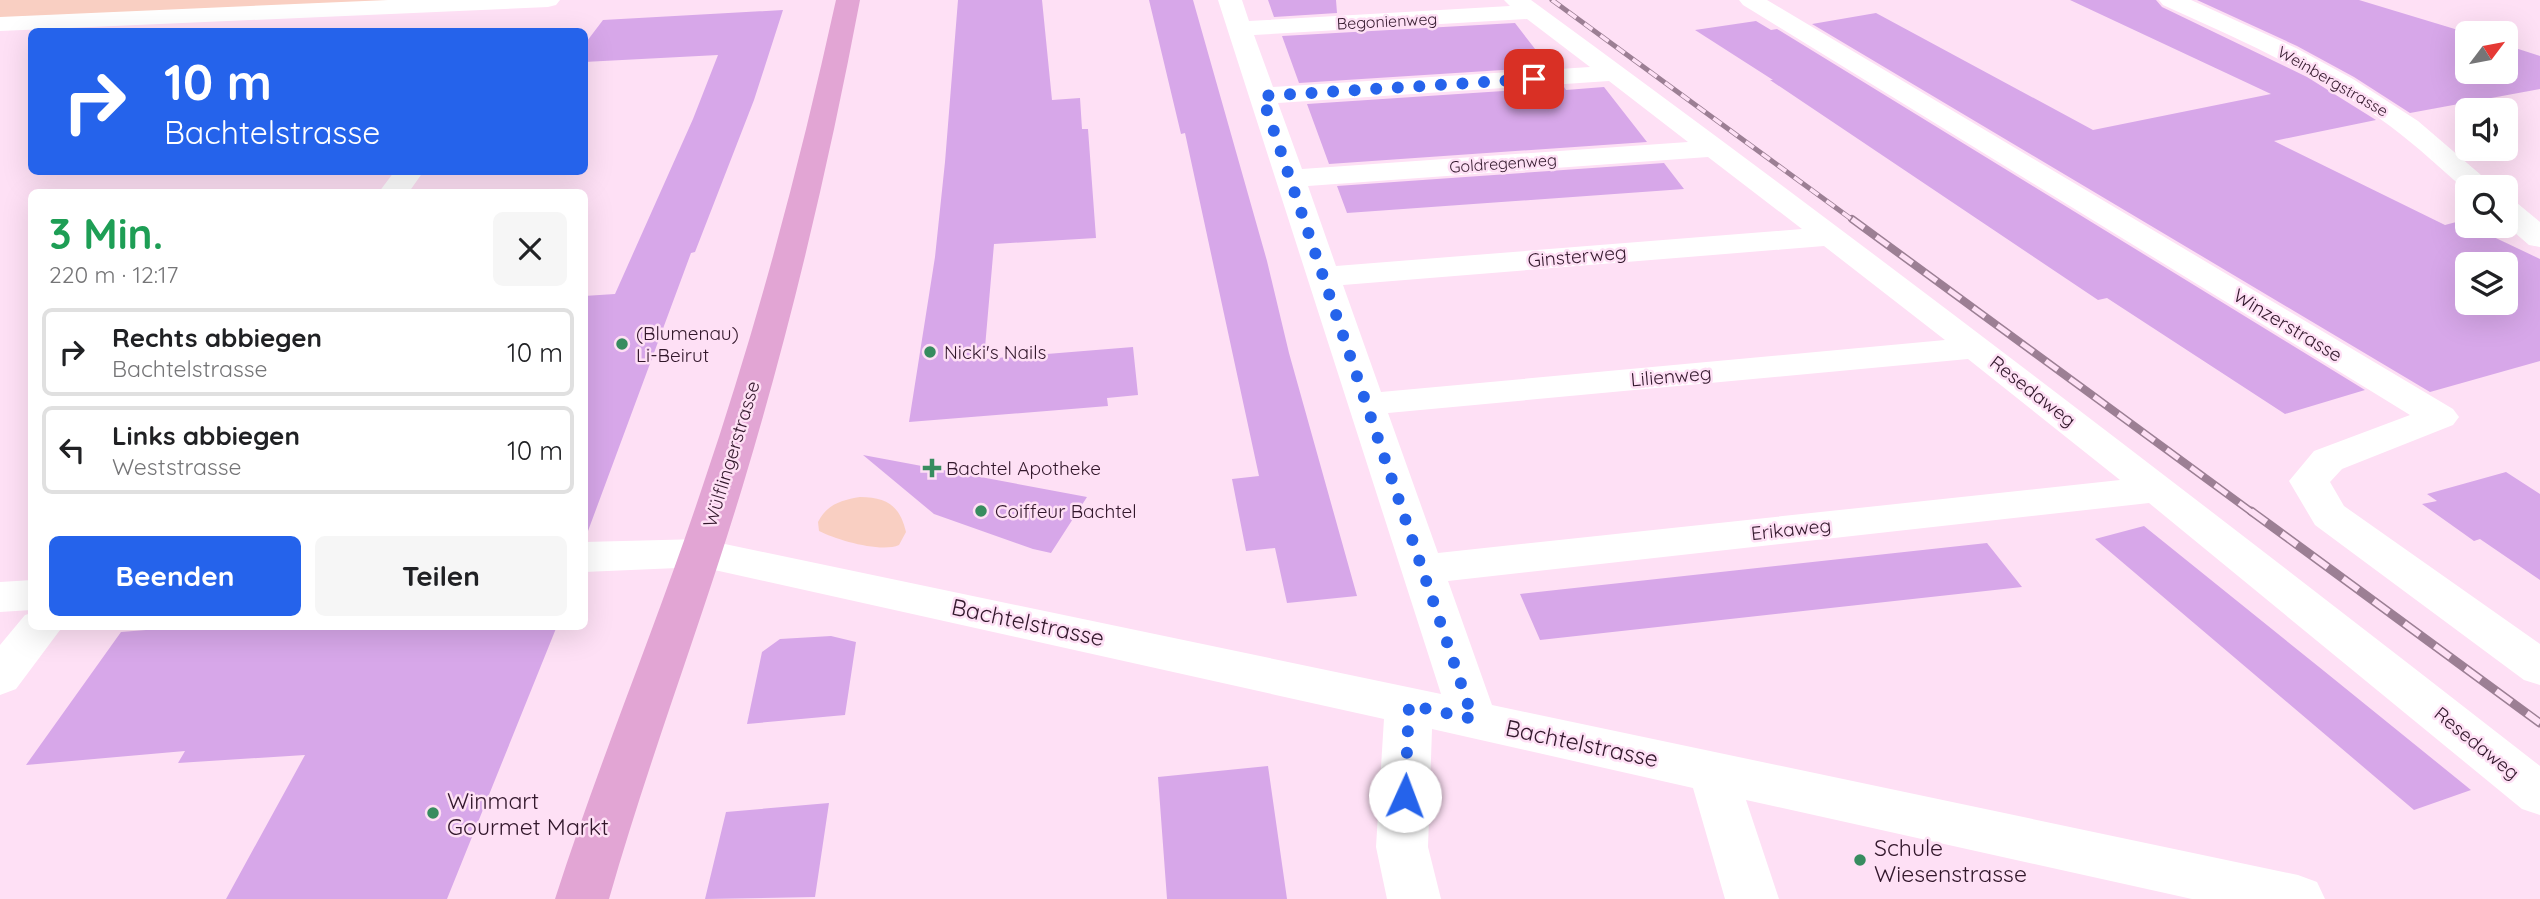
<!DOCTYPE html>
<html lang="de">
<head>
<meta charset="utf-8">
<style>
  :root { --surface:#fff; --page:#f6f6f6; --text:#202124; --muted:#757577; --line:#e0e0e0; --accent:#2563eb }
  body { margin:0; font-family:Quicksand,sans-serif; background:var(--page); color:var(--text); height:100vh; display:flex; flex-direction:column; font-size:26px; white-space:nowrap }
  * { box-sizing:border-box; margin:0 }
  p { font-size:23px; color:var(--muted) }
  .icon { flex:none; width:38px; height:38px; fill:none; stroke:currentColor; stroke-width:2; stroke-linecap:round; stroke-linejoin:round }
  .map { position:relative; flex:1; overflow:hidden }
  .panel { position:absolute; left:28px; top:189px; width:560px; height:441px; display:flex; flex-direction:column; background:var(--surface); border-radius:10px; box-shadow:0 7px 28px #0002 }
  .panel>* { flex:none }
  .top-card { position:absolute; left:28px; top:28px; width:560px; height:147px; border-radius:10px; box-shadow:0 7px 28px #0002; background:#2563eb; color:#fff; overflow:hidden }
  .needle { width:46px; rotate:58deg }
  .fabs { position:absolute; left:2455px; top:21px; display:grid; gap:14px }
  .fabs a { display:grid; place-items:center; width:63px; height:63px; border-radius:10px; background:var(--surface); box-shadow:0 7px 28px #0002; font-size:35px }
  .pin { position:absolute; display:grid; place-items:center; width:60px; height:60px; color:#fff; margin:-30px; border-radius:14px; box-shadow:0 4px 10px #0006 }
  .me { position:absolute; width:77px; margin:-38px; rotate:2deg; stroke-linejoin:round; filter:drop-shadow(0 0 5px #0008) }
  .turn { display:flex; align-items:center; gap:24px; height:147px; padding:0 21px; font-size:32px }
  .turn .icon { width:91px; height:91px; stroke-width:2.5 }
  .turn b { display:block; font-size:49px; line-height:60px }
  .round { display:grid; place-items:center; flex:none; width:74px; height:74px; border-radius:10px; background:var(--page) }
  .head { display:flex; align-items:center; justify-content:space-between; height:119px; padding:0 21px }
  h1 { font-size:42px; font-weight:700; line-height:52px; color:#1e9e55 }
  .button { display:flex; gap:14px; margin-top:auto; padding:14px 21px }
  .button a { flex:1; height:80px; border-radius:10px; background:var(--accent); color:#fff; font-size:28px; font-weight:700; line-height:80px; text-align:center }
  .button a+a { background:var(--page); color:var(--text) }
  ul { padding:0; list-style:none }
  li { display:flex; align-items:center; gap:21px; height:88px; margin:0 14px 10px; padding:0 7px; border:4px solid var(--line); border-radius:10px }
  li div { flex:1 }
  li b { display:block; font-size:26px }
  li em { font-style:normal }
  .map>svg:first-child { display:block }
  .green { fill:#f9cfc2 }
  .building { fill:#d7a7e9; fill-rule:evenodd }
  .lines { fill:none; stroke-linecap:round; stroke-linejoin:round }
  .minor { fill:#fff; fill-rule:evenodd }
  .major { fill:#e2a5d4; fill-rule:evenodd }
  .rail-far2-casing { stroke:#9c7f94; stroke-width:5 }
  .rail-far1-casing { stroke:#9c7f94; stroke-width:8 }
  .rail-casing { stroke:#9c7f94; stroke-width:9 }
  .rail-far2 { stroke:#fee0f5; stroke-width:3.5; stroke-dasharray:10; stroke-linecap:butt }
  .rail-far1 { stroke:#fee0f5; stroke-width:5; stroke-dasharray:15; stroke-linecap:butt }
  .rail { stroke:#fee0f5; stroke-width:6; stroke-dasharray:19; stroke-linecap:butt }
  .route { stroke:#2563eb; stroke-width:12; stroke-dasharray:0 21.6 }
  .poi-dot { fill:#378c5f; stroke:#fee0f5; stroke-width:2.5 }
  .labels { text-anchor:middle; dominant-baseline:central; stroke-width:5; stroke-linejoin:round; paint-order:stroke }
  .far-street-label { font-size:16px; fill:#32172b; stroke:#fee0f5 }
  .street-label { font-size:19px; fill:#32172b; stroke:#fee0f5 }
  .poi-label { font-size:19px; fill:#32172b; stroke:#fee0f5; text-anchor:start }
  .near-street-label { font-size:23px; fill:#32172b; stroke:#fee0f5 }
  .near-poi-label { font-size:23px; fill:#32172b; stroke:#fee0f5; text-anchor:start }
</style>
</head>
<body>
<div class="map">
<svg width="2540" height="899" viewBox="0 0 2540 899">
  <rect width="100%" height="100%" fill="#fee0f5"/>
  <!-- green -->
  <path class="green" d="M 0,0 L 508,0 L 0,24 Z
    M 860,497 C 887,497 900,506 906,532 L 899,545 C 881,553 837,540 819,531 L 818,522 C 827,504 842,500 860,497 Z"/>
  <!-- building -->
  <path class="building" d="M 958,0 L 1042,0 L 1052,100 L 1080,98 L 1082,129 L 1088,129 L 1096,238 L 994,244 L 984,359 L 1133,347 L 1138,395 L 1107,398 L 1108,406 L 909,422 L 935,257 L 945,162 Z
    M 1149,0 L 1193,0 L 1267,261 L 1289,353 L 1357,596 L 1287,603 L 1275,548 L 1246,551 L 1232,479 L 1259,476 L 1185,133 L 1181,134 Z
    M 1268,0 L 1336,0 L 1337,13 L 1274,17 Z
    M 2070,0 L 2156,0 L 2162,7 L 2307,77 L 2376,120 L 2274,141 L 2445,225 L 2460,221 L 2540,259 L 2540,361 L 2430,392 L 1812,24 L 1876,13 L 2093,130 L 2271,94 ZM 2468,264 L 2506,264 L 2506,303 L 2468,303 Z
    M 2197,0 L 2359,0 L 2468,33 L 2468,72 L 2506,72 L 2506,45 L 2540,56 L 2540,89 L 2410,113 L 2354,77 L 2297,46 Z
    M 783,10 L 754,100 L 695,252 L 691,253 L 588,531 L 584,530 L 584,296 L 615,294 L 693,119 L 718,55 L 584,62 L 584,45 L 603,20 Z
    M 1756,21 L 1771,30 L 1777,29 L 2365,390 L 2285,414 L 2107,298 L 2098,300 L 1770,80 L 1773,80 L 1695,30 Z
    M 1515,23 L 1549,67 L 1299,83 L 1282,36 Z
    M 1564,87 L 1566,90 L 1604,87 L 1647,142 L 1329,164 L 1307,104 Z
    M 1664,163 L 1684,189 L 1347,213 L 1337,186 Z
    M 863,455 L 1087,497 L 1051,553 L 1033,549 L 934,514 Z
    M 2506,472 L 2540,494 L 2540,580 L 2480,539 L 2474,541 L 2422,504 L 2437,501 L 2427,494 Z
    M 2144,526 L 2324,671 L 2471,790 L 2414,810 L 2095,539 Z
    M 1987,543 L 2022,587 L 1540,640 L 1520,594 Z
    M 196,626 L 557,626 L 447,899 L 226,899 L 305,755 L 178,763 L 185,751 L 26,765 L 121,632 Z
    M 831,636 L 856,642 L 845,715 L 747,724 L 762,652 L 780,639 Z
    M 1268,766 L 1287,899 L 1167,899 L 1158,777 Z
    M 829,803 L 815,897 L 705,899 L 726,812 Z"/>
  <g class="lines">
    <!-- minor -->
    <path class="minor" d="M 388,0 L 560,0 L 556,5 L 548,7 L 0,31 L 0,17 Z
      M 1218,0 L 1242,0 L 1249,21 L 1510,6 L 1504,0 L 1531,0 C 1872,249 2206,506 2540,766 L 2540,815 L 2522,809 L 2149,503 L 1448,581 L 1492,705 L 2298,875 L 2317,882 L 2325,899 L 2192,899 L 1746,800 L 1779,899 L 1725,899 L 1693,788 L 1432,729 L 1428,847 L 1441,899 L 1387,899 L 1376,847 L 1384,719 L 701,567 L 584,572 L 584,542 L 701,539 L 1441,694 ZM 1527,19 L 1590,67 L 1273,87 L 1254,35 ZM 1609,81 L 1688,142 L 1302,169 L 1278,103 ZM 1708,157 L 1802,229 L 1336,266 L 1308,186 ZM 1824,246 L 1945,340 L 1381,392 L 1343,285 ZM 1968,359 L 2120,480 L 1438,553 L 1388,413 Z
      M 1739,0 L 1767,0 L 2453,409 L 2459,417 L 2453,425 L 2342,469 L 2330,482 L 2344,506 L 2540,644 L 2540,685 L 2524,680 L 2315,525 L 2289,481 L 2314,451 L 2410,415 L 1743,5 Z
      M 2159,0 L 2191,0 L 2296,48 L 2353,79 L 2418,121 L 2495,187 L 2468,187 L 2468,192 C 2442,170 2417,146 2390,126 C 2320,75 2241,40 2163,5 Z
      M 394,172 L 423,172 L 409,192 L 379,192 Z
      M 2506,200 L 2517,203 L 2540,222 L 2540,247 L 2529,245 L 2506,225 Z
      M 32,580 L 32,610 L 0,612 L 0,582 Z
      M 32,613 L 32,626 L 63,626 L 16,689 L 0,695 L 0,645 L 25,615 Z"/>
    <!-- major -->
    <path class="major" d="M 836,0 L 860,0 C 829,164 791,326 743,485 C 701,624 649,759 609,899 L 555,899 C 600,759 657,624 703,485 C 757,326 800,164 836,0 Z"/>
    <defs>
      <path id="rail-far2" d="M 1552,0 L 1854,221"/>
      <path id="rail-far1" d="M 1852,219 L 2253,513"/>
      <path id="rail" d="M 2251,511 L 2540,723"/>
    </defs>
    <!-- rail-far2 casing -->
    <use href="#rail-far2" class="rail-far2-casing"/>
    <!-- rail-far1 casing -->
    <use href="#rail-far1" class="rail-far1-casing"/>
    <!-- rail casing -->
    <use href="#rail" class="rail-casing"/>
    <!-- rail-far2 -->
    <use href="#rail-far2" class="rail-far2"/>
    <!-- rail-far1 -->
    <use href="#rail-far1" class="rail-far1"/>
    <!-- rail -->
    <use href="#rail" class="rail"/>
  </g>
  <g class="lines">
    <!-- route -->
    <path class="route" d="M 1405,796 L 1409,705 L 1473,719 L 1262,96 L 1534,79"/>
  </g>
  <!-- markers -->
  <g class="poi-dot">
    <circle cx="622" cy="344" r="7"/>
    <circle cx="930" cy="352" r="7"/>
    <path d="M928.5 457.5h7v7h7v7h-7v7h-7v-7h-7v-7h7z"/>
    <circle cx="981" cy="511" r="7"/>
    <circle cx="433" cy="813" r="7"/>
    <circle cx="1860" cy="860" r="7"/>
  </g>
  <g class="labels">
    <!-- far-street labels -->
    <g class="far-street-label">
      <text transform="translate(1387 21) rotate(-3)">Begonienweg</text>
      <text transform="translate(2333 81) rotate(30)">Weinbergstrasse</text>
      <text transform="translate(1503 163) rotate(-4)">Goldregenweg</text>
    </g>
    <!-- street labels -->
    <g class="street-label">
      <text transform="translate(1577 256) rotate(-5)">Ginsterweg</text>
      <text transform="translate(2288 325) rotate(31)">Winzerstrasse</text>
      <text transform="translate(1671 376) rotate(-5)">Lilienweg</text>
      <text transform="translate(2033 391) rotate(38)">Resedaweg</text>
      <text transform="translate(731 454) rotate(-73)">Wülflingerstrasse</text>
      <text transform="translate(1791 529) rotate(-6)">Erikaweg</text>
      <text transform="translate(2477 743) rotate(39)">Resedaweg</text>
    </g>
    <!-- poi labels -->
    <g class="poi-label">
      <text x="636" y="333">(Blumenau)<tspan x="636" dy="22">Li-Beirut</tspan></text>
      <text x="944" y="352">Nicki's Nails</text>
      <text x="946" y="468">Bachtel Apotheke</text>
      <text x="995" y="511">Coiffeur Bachtel</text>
    </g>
    <!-- near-street labels -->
    <g class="near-street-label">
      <text transform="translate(1028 622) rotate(12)">Bachtelstrasse</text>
      <text transform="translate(1582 743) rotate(12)">Bachtelstrasse</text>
    </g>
    <!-- near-poi labels -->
    <g class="near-poi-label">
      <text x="447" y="800">Winmart<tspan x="447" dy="26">Gourmet Markt</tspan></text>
      <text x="1874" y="847">Schule<tspan x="1874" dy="26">Wiesenstrasse</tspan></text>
    </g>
  </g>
</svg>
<div class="fabs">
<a><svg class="needle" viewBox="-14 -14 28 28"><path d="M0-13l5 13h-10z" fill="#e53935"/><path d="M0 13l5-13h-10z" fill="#757577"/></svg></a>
<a><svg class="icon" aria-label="sound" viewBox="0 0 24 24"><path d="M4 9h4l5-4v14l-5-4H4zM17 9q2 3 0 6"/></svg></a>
<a><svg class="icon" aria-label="search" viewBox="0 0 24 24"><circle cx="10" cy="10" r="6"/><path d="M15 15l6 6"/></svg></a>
<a><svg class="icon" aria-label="layers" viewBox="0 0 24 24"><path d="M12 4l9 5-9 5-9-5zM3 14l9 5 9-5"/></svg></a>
</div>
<div class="pin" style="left:1534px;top:79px;background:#d93025"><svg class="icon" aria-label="arrive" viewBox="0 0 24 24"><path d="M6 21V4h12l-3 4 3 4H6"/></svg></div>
<svg class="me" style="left:1405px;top:796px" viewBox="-20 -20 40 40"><circle r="19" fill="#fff"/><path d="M0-13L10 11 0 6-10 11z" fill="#2563eb"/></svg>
<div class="top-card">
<div class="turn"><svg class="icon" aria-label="right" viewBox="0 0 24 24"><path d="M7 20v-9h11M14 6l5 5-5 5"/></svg><div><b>10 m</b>Bachtelstrasse</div></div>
</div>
<section class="panel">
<div class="head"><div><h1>3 Min.</h1><p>220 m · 12:17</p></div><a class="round"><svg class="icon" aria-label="close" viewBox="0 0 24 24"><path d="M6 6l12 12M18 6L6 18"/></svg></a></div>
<ul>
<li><svg class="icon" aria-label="right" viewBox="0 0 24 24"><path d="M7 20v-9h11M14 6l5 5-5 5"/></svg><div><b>Rechts abbiegen</b><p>Bachtelstrasse</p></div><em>10 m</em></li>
<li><svg class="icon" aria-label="left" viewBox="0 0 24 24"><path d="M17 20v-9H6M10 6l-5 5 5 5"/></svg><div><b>Links abbiegen</b><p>Weststrasse</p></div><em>10 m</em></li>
</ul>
<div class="button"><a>Beenden</a><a>Teilen</a></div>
</section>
</div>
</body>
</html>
